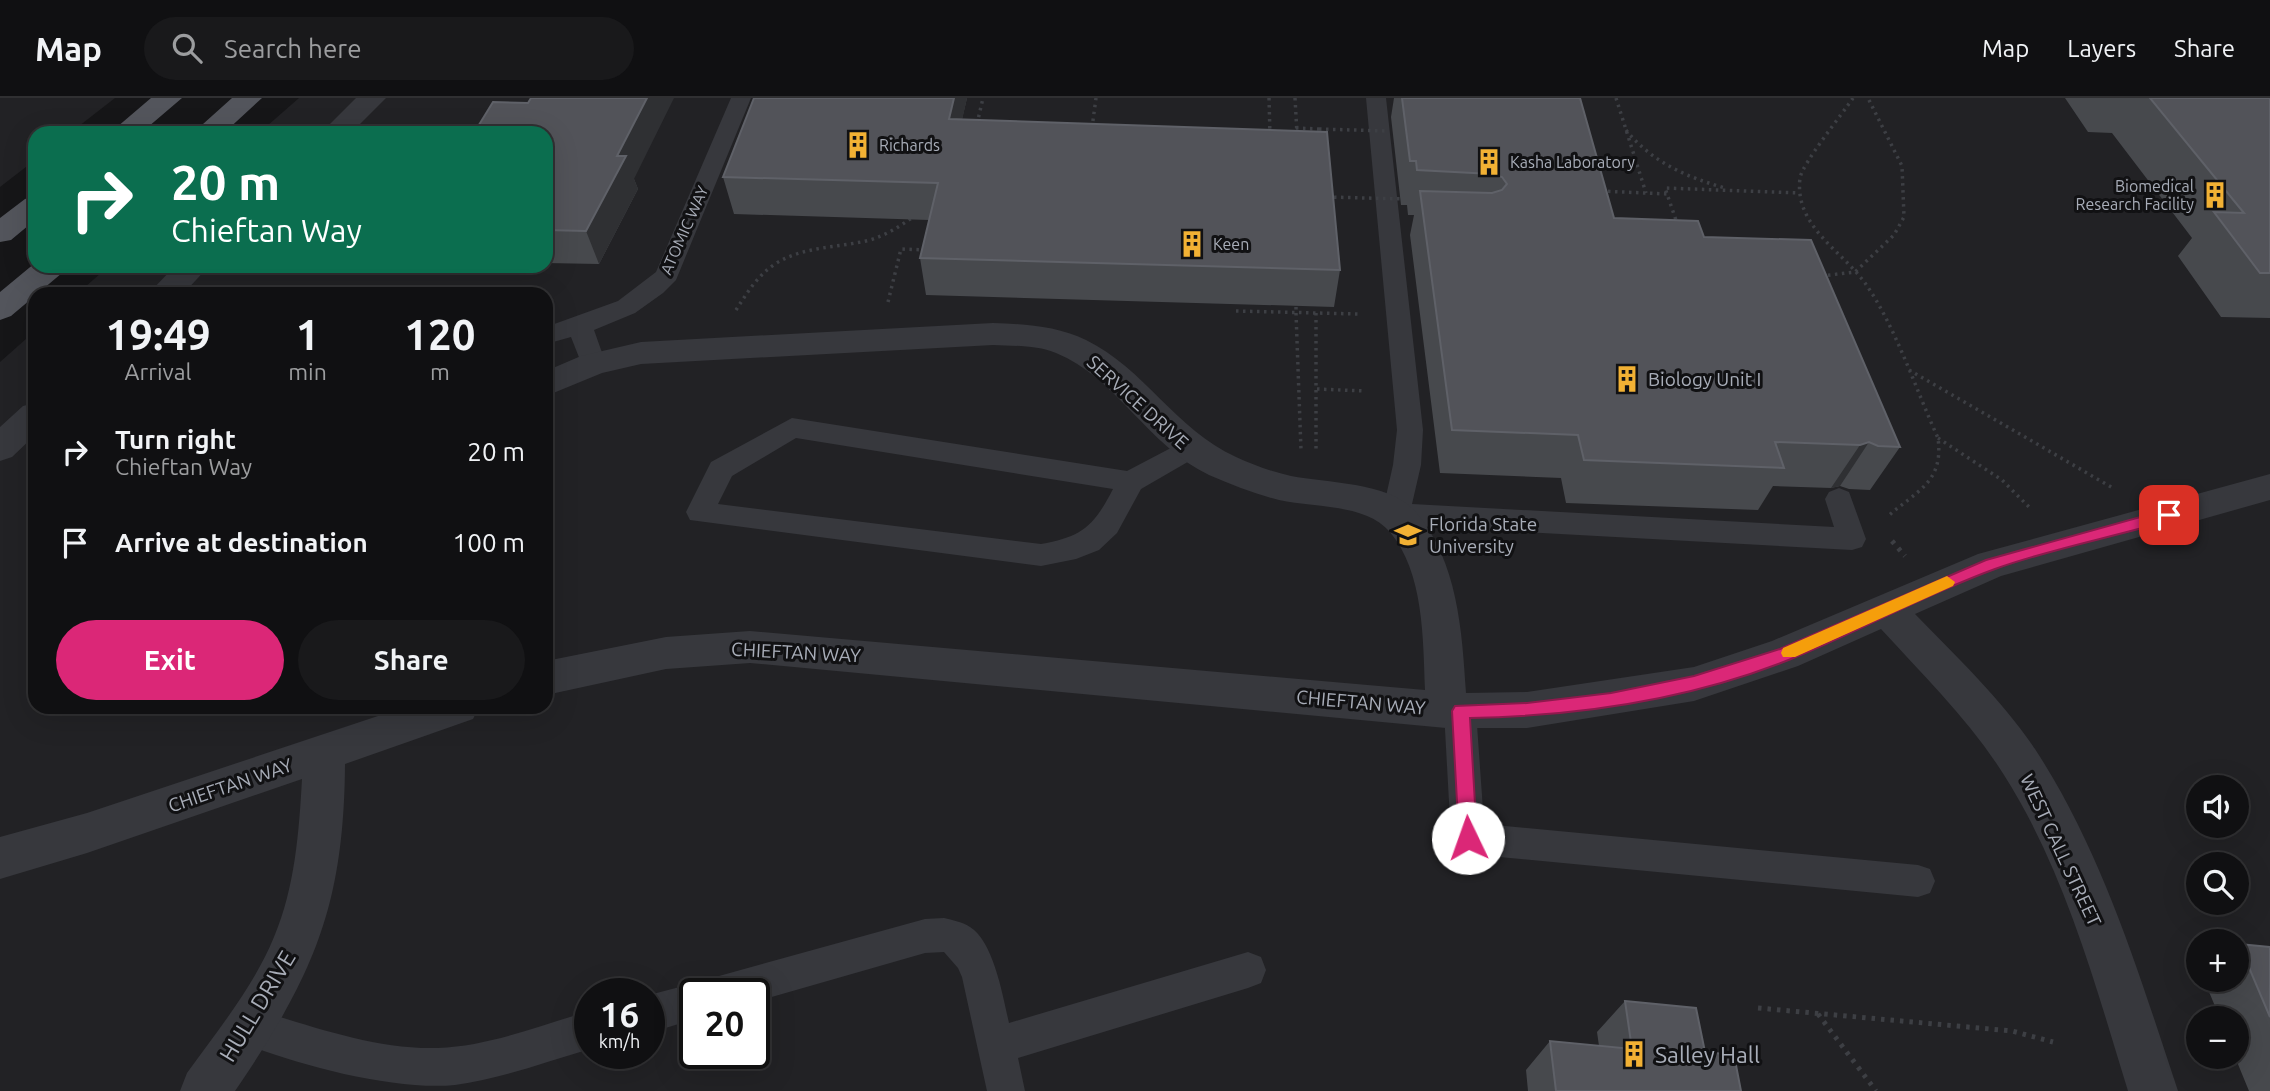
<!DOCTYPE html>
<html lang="en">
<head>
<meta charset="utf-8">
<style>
  :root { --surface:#101012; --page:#19191b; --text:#f1f3f6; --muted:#9c9d9f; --line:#303032; --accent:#db2777 }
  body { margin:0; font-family:Ubuntu,sans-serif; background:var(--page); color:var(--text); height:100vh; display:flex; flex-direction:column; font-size:26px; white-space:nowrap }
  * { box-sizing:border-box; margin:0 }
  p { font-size:23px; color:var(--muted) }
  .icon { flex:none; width:38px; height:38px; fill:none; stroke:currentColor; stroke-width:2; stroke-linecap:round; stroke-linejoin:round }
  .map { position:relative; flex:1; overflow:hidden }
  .sheet { position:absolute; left:28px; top:189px; width:525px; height:427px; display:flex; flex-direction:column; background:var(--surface); border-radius:21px; box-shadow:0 7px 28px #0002,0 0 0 2px var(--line) }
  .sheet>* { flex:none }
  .guide { position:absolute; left:28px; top:28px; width:525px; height:147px; border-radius:21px; box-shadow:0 7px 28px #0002,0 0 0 2px var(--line); background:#0b6e4f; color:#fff; overflow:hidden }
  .fabs { position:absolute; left:2186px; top:677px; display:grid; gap:14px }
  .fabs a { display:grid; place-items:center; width:63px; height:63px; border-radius:50%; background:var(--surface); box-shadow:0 7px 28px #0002,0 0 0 2px var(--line); font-size:35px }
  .speed { position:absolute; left:574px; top:880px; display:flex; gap:14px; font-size:35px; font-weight:700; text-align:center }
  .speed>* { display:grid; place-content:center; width:91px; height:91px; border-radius:50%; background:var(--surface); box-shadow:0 7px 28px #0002,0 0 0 2px var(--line); line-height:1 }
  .speed small { font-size:18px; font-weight:400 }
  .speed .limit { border:4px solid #111; border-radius:10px; background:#fff; color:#111 }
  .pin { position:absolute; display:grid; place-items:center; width:60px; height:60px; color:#fff; margin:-30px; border-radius:14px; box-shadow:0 4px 10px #0006 }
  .me { position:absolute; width:77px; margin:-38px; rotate:357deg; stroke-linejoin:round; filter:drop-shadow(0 0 5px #0008) }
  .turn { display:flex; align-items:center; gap:24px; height:147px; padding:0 28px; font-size:32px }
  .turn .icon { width:91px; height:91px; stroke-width:2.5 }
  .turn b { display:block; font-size:49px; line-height:60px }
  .eta { display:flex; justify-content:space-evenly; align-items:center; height:119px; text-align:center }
  .eta b { font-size:42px; font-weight:600; line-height:49px }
  .button { display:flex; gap:14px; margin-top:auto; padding:14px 28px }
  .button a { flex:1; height:80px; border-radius:42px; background:var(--accent); color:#fff; font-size:28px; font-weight:600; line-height:80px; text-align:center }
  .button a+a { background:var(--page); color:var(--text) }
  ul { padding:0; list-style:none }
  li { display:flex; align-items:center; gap:21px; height:91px; padding:0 28px }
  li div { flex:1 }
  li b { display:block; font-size:26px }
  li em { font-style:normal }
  header { display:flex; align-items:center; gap:42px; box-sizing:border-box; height:98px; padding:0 35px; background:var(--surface); border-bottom:2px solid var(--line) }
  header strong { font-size:33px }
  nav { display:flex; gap:38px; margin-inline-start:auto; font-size:24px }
  .search { width:490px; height:63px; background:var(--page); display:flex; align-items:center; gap:18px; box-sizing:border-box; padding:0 24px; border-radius:38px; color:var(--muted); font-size:26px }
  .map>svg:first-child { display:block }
  .built { fill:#222225; fill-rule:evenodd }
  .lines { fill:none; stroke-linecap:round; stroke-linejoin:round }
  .path-far1 { stroke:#3d3f44; stroke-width:3.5; stroke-dasharray:2.5 4.5; stroke-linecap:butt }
  .path { stroke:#3d3f44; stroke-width:5; stroke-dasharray:3.5 6; stroke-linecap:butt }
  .service { fill:#37383d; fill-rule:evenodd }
  .minor { fill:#37383d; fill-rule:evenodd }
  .primary { fill:#53555c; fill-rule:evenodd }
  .path-bridge { stroke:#3d3f44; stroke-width:3.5; stroke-dasharray:2.5 4.5; stroke-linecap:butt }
  .wall { fill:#47494d }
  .shaded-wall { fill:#2f3033 }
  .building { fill:#525359; stroke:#5f6168; stroke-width:2 }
  .route { fill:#db2777; stroke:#8e194d; stroke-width:2 }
  .slow { fill:#f59e0b }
  .labels { text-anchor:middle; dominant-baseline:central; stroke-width:6; stroke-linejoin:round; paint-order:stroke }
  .far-poi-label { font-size:16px; fill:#a8adb8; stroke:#111113; text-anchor:start }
  .far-street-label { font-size:16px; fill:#a8adb8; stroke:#111113 }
  .poi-label { font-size:19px; fill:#a8adb8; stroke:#111113; text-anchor:start }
  .street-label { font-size:19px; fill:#a8adb8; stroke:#111113 }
  .near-street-label { font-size:23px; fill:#a8adb8; stroke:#111113 }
  .near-poi-label { font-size:23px; fill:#a8adb8; stroke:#111113; text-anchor:start }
</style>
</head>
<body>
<header>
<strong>Map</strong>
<div class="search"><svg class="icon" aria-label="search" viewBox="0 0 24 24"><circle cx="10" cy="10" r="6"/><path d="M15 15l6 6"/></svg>Search here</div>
<nav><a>Map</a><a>Layers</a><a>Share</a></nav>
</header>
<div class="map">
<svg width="2270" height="993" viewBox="0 0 2270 993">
  <rect width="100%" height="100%" fill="#161618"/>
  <!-- built -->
  <path class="built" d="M 0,0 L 115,0 L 70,35 L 35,35 L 35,62 L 0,89 Z
    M 299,0 L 2270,0 L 2270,993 L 0,993 L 0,264 L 35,233 L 35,609 L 546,609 L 546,196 L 77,196 L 109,168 L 546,168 L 546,35 L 259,35 ZM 2198,690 L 2236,690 L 2236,728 L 2198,728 ZM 2198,766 L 2236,766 L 2236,805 L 2198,805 ZM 2198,844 L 2236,844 L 2236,882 L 2198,882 ZM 590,896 L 649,896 L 649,956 L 590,956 ZM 695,896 L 754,896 L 754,956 L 695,956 ZM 2198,920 L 2236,920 L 2236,959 L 2198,959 Z"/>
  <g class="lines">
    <!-- path-far1 -->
    <path class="path-far1" d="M 1269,0 L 1270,38
      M 1295,0 L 1297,36
      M 1616,0 L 1646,95
      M 1853,0 C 1843,15 1802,66 1800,80 C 1794,128 1841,152 1865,185 C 1895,227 1916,292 1938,340 C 1944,385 1916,393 1887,419
      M 977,26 L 983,0
      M 1092,30 L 1096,0
      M 1296,30 L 1319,31
      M 1626,32 C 1652,64 1686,79 1725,90
      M 1601,93 L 1667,96
      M 1678,128 L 1665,90 L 1799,95
      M 1821,178 L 1855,174 L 1894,137 L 1904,119 L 1902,68 L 1868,0
      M 888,204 L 901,151 L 928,152
      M 736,212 C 747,195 757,178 775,166 C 803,148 838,150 870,142 C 886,137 899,129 913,119
      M 1236,213 L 1358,216
      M 1296,215 L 1301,352
      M 1316,215 L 1316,353
      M 1909,272 L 2113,390
      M 1317,291 L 1365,293
      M 1938,340 L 2002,382 L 2031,411"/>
    <!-- path -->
    <path class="path" d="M 1892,443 L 1905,458
      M 1758,910 L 2012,933 L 2053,944
      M 1818,916 L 1876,993"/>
    <!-- service -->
    <path class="service" d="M 731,0 L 751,0 L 676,182 L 663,195 L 635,215 L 594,232 L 606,266 L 602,272 L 593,275 L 584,272 L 571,239 L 546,246 L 546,229 L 618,203 L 656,174 Z
      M 1366,0 L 1386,0 L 1423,332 L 1421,367 L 1412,406 L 1834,429 L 1825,401 L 1829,394 L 1839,390 L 1849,394 L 1866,441 L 1862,449 L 1852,452 L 1396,427 L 1386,424 L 1382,416 L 1393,367 L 1397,332 Z
      M 792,320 L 1127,373 L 1188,341 L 1198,344 L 1202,351 L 1198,358 L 1141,391 L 1117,435 L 1099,452 L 1076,461 L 1041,468 L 690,422 L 686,414 L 711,364 ZM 796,340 L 1113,391 C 1094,428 1082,439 1041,446 L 718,406 L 732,378 Z
      M 1460,599 L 1471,603 L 1476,613 L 1484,726 L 1918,767 L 1930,771 L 1935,783 L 1930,795 L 1918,799 L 1468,756 L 1456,751 L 1451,740 L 1444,613 L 1449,603 Z
      M 944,820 C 952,822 963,824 970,829 C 994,844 1003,899 1009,925 L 1248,854 L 1261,859 L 1266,872 L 1261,885 L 1248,890 L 1018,960 L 1025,993 L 987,993 L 962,879 L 958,870 L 944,854 L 925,855 L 754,904 L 754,896 L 695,896 L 695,921 L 649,935 L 649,897 L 695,885 L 704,888 L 706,883 L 719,878 L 925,821 Z
      M 249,910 C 310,927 374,952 438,950 C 490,948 541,927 590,913 L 590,951 C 545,964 501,981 455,987 C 394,993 292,966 236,942 L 230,929 L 236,916 Z"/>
    <!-- minor -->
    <path class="minor" d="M 356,0 L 386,0 L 351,35 L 321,35 Z
      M 175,168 L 209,168 L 183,196 L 148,196 Z
      M 993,225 C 1024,226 1057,228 1086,242 C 1144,270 1176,332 1236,359 C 1254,367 1272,374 1291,378 C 1327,385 1390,384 1416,414 C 1458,464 1462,533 1466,595 L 1527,594 L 1694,569 L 1772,543 L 1978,456 L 2270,376 L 2270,402 L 2001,478 L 1915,516 C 1957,559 2001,601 2035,651 C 2103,755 2139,876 2178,993 L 2128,993 C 2095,886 2065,773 2004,677 C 1970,623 1924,578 1881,531 L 1798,568 L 1694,603 L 1527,630 L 1446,630 L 750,565 L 666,571 L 546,597 L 546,563 L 666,539 L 750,533 L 1425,592 C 1423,541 1424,475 1390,434 C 1365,405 1313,410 1279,402 C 1255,396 1232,387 1209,377 C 1148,348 1116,279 1056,255 C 1037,247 1014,248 993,247 L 641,266 L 602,275 L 546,298 L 546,273 L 581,258 L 641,244 Z
      M 35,305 L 35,337 L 12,359 L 0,363 L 0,329 L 23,308 Z
      M 405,609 L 479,609 L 473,621 L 345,666 C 344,808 314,877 235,993 L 180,993 L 187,975 C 218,932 254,888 274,839 C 295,789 299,734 302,681 L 87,755 L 0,781 L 0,739 L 87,715 Z"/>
    <!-- primary -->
    <path class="primary" d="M 151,0 L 182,0 L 141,35 L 110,35 Z
      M 232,0 L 262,0 L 224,35 L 193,35 Z
      M 35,98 L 35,122 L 11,142 L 0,144 L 0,120 L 25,101 Z
      M 35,165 L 35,168 L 66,168 L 62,175 L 11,218 L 0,222 L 0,194 Z"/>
    <!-- path-bridge -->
    <path class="path-bridge" d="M 1319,31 L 1387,33
      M 1327,99 L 1406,101
      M 1296,209 L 1296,215"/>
  </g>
  <!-- wall -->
  <path class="wall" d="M 754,0 L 967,0 L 962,21 L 1340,172 L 1334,209 L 926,197 L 920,160 L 929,122 L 734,116 L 723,79 Z
    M 1394,0 L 1580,0 L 1614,120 L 1704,139 L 1900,349 L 1870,392 L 1849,391 L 1840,388 L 1831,390 L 1773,388 L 1758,412 L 1566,405 L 1561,380 L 1440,375 L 1410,137 L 1414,117 L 1408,117 L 1407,107 L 1401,107 L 1391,19 Z
    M 2065,0 L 2270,0 L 2270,220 L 2221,219 L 2178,158 L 2192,140 L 2112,35 L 2088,34 Z
    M 546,35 L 634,81 L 638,91 L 599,166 L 546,165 Z
    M 2239,846 L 2270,849 L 2270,993 L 2249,993 L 2235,959 L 2236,959 L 2236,920 L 2220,920 L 2204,882 L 2236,882 L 2236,847 Z
    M 1625,903 L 1705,954 L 1741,993 L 1528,993 L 1526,972 L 1550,943 L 1599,948 L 1597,934 Z"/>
  <!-- shaded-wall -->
  <path class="shaded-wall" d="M 647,0 L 674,0 L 634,81 L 638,91 L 599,166 L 586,133 L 617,58 Z
    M 954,0 L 967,0 L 954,58 L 949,21 Z
    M 1869,344 L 1840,388 L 1831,390 L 1860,347 Z"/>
  <!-- building -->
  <path class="building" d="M 531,0 L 647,0 L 617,58 L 626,58 L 586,133 L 546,132 L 546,35 L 474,35 L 493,4 L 528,5 Z
    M 754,0 L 954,0 L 949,21 L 1327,34 L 1340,172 L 920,160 L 938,85 L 723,79 Z
    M 1402,0 L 1580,0 L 1614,120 L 1698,123 L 1704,139 L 1811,142 L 1900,349 L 1878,348 L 1869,344 L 1860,347 L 1775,344 L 1784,370 L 1584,362 L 1578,337 L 1452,332 L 1420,93 L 1492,95 L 1502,92 L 1507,86 L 1502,79 L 1492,76 L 1417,72 L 1416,63 L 1410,63 Z
    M 2150,0 L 2270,0 L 2270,175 L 2260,175 L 2214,114 L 2244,115 Z
    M 2239,846 L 2270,849 L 2270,919 Z
    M 1625,903 L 1696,910 L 1705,954 L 1734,957 L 1741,993 L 1556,993 L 1550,943 L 1632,951 Z"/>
  <!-- route -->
  <path class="route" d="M 2169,411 L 2174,413 L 2176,417 L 2174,421 C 2115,439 2053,450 1995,471 C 1926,496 1860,533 1791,561 C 1689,602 1579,618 1470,620 L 1477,740 L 1475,745 L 1468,748 L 1462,745 L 1459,740 L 1452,613 L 1455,608 L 1527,605 L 1611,595 L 1694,578 L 1780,551 L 1986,462 Z"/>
  <!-- slow -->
  <path class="slow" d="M 1947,478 L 1955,484 L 1953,488 L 1795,559 L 1783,559 L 1781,555 L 1783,550 Z"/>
  <!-- icons -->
  <defs>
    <symbol id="building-bare" viewBox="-9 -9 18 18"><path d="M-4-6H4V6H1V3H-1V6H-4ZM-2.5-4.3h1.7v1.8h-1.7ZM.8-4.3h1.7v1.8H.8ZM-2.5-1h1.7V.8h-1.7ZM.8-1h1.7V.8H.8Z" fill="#f2b134" stroke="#111113" stroke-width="2.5" paint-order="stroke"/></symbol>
    <symbol id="university-bare" viewBox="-9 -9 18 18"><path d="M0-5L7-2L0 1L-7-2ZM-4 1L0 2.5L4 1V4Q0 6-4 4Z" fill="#f2b134" stroke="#111113" stroke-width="2.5" paint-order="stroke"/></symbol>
  </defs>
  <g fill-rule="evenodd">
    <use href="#building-bare" x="839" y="28" width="38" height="38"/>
    <use href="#building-bare" x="1470" y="45" width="38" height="38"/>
    <use href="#building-bare" x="2196" y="78" width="38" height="38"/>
    <use href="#building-bare" x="1173" y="127" width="38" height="38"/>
    <use href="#building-bare" x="1608" y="262" width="38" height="38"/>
    <use href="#university-bare" x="1389" y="418" width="38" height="38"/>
    <use href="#building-bare" x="1615" y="937" width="38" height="38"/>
  </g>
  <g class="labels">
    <!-- far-poi labels -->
    <g class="far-poi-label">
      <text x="879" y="47">Richards</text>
      <text x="1510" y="64">Kasha Laboratory</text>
      <text x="2194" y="88" text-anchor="end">Biomedical<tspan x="2194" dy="18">Research Facility</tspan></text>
      <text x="1213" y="146">Keen</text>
    </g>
    <!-- far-street labels -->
    <g class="far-street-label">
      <text transform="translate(684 132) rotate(-66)">ATOMIC WAY</text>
    </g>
    <!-- poi labels -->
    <g class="poi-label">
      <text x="1648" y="281">Biology Unit I</text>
      <text x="1429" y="426">Florida State<tspan x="1429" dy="22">University</tspan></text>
    </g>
    <!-- street labels -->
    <g class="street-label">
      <text transform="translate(1138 304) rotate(42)">SERVICE DRIVE</text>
      <text transform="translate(796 554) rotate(3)">CHIEFTAN WAY</text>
      <text transform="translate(1361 604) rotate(5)">CHIEFTAN WAY</text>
      <text transform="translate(230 687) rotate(-19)">CHIEFTAN WAY</text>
      <text transform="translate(2061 752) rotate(65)">WEST CALL STREET</text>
    </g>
    <!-- near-street labels -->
    <g class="near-street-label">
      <text transform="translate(257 908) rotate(-59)">HULL DRIVE</text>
    </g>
    <!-- near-poi labels -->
    <g class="near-poi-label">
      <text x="1655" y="956">Salley Hall</text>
    </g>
  </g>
</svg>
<div class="fabs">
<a><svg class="icon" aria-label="sound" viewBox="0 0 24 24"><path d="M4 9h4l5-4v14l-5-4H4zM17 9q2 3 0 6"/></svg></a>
<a><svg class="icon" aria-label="search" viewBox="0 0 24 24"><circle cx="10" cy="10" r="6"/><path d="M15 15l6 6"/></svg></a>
<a>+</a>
<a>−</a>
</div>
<div class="speed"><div>16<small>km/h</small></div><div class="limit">20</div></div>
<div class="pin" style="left:2169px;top:417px;background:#d93025"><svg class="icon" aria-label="arrive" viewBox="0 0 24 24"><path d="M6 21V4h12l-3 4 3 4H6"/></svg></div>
<svg class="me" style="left:1468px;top:740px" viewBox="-20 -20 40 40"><circle r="19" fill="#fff"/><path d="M0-13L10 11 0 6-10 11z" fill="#db2777"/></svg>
<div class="guide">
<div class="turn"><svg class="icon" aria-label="right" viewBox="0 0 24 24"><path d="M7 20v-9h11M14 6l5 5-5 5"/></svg><div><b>20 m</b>Chieftan Way</div></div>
</div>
<section class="sheet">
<div class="eta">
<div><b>19:49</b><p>Arrival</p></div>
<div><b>1</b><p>min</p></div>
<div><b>120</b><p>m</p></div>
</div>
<ul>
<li><svg class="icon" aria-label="right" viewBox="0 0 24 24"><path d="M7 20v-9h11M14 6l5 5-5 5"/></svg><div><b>Turn right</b><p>Chieftan Way</p></div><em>20 m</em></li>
<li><svg class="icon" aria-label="arrive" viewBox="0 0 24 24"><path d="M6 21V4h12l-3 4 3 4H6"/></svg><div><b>Arrive at destination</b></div><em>100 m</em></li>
</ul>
<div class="button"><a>Exit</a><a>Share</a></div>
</section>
</div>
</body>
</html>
